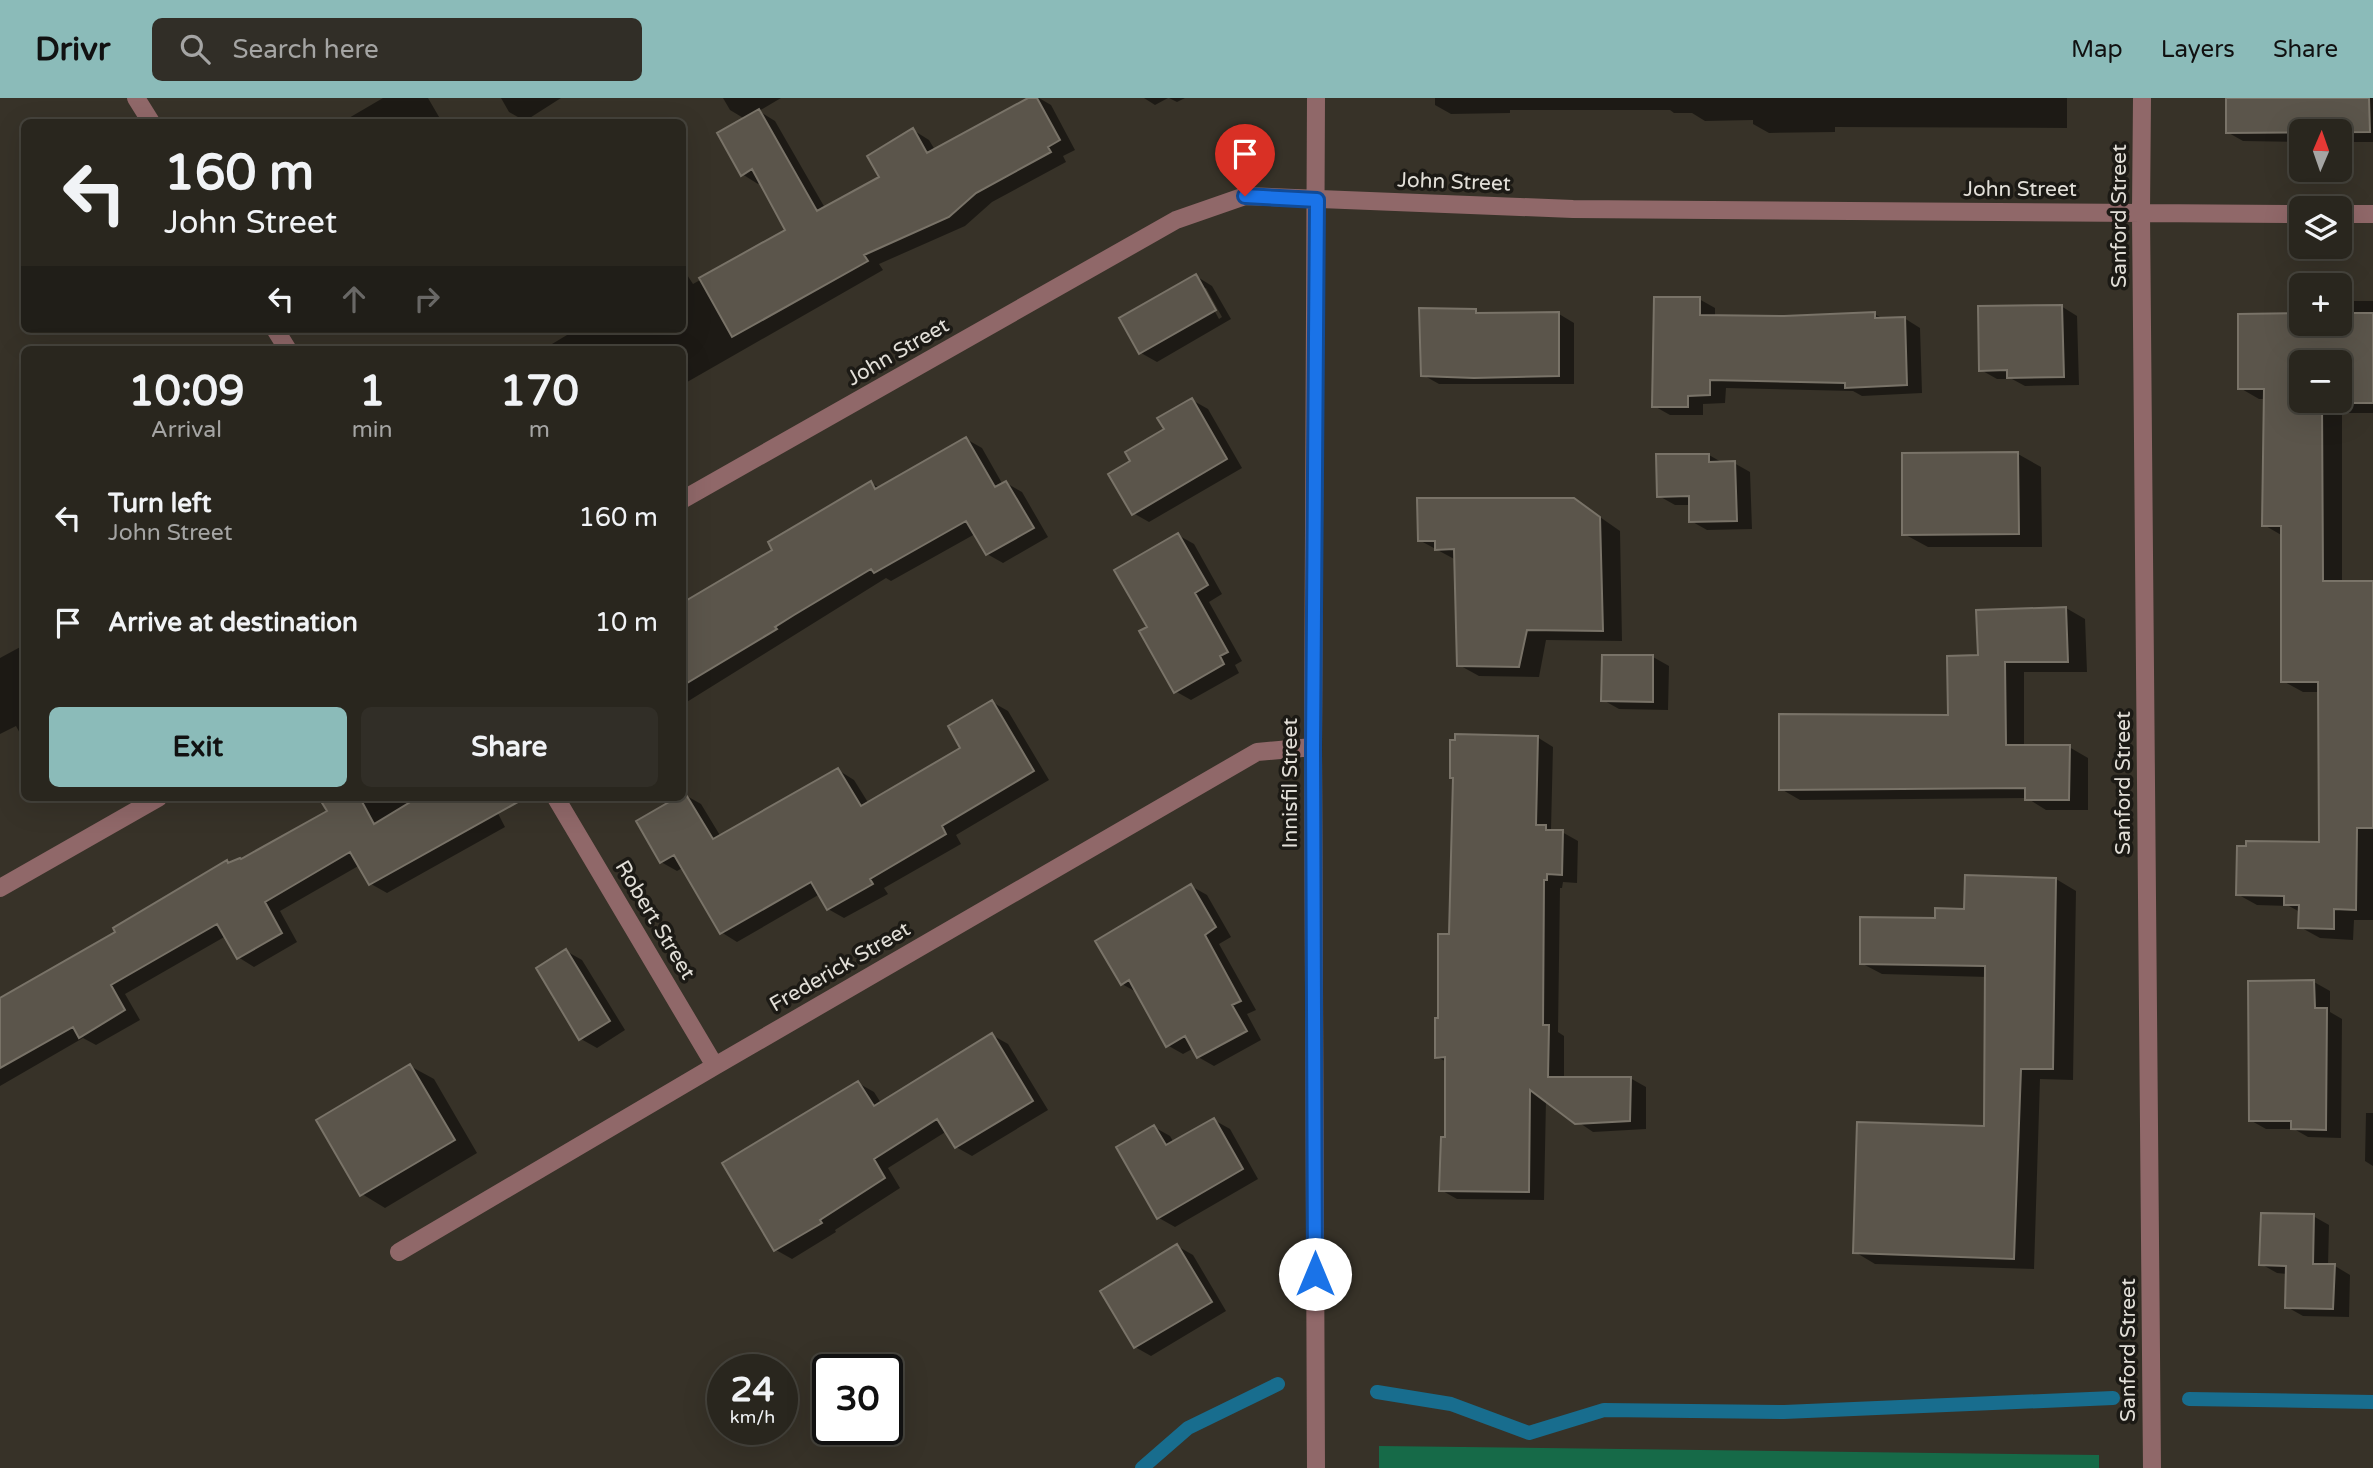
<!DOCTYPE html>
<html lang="en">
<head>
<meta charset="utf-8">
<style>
  :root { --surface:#29261e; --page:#312e27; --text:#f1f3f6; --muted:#a5a5a4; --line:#45433c; --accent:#8bbbb9 }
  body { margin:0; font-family:"Varela Round",sans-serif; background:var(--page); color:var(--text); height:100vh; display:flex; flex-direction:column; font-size:26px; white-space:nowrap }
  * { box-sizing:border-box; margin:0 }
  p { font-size:23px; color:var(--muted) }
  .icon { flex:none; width:38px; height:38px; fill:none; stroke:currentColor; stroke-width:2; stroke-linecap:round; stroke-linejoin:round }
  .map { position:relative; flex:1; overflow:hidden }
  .panel { position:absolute; left:21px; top:248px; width:665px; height:455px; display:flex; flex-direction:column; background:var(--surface); border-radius:10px; box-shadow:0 7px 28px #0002,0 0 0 2px var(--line) }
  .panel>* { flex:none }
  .guide { position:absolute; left:21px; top:21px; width:665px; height:214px; border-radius:10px; box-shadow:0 7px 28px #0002,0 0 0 2px var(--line); background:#29261e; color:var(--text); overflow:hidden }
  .needle { width:46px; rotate:2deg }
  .controls { position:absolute; left:2289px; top:21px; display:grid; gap:14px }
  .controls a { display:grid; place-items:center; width:63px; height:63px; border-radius:10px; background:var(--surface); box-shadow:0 7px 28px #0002,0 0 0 2px var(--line); font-size:35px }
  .speed { position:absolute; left:707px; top:1256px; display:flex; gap:14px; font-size:35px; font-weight:700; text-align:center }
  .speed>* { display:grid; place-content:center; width:91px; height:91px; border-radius:50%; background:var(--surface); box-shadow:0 7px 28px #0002,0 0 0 2px var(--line); line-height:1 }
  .speed small { font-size:18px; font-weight:400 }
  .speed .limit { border:4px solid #111; border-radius:10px; background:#fff; color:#111 }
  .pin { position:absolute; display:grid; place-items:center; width:60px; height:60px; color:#fff; margin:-72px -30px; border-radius:50% 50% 50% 0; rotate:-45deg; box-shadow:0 0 7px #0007 }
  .pin .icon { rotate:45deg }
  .me { position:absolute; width:77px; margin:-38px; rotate:0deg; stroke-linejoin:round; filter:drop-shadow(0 0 5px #0008) }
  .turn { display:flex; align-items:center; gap:24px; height:147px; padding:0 28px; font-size:32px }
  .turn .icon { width:91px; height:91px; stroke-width:2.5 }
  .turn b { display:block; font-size:49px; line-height:60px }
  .lanes { display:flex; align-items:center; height:66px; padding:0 28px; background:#0003; justify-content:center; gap:35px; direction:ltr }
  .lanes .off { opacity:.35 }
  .eta { display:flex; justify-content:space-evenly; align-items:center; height:119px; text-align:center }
  .eta b { font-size:42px; font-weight:700; line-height:49px }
  .action { display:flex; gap:14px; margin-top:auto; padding:14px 28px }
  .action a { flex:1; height:80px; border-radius:10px; background:var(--accent); color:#111; font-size:28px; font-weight:700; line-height:80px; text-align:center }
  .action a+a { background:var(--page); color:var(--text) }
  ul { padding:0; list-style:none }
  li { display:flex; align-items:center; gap:21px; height:105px; padding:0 28px }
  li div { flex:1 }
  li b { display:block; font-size:26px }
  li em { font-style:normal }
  header { display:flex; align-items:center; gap:42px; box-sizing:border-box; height:98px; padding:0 35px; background:var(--accent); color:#111 }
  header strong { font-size:33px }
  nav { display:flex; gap:38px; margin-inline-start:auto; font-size:24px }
  .search { width:490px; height:63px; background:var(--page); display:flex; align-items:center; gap:18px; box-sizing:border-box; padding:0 24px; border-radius:10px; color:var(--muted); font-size:26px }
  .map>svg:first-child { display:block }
  .green { fill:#166a48 }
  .shadow { fill:#0007; fill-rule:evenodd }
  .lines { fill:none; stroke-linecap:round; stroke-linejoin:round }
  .stream { stroke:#186d8e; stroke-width:14 }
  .building { fill:#5b554b; stroke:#797368; stroke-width:2; fill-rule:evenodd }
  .minor { stroke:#906869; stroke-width:18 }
  .route-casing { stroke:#114b97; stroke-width:18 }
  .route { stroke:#1a73e8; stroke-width:12 }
  .labels { text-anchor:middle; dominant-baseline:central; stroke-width:7; stroke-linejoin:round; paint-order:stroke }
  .street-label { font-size:21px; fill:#e2dfd8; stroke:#1c1a15 }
</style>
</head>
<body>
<header>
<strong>Drivr</strong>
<div class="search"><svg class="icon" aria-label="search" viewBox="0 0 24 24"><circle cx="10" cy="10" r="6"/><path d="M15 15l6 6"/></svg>Search here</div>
<nav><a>Map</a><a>Layers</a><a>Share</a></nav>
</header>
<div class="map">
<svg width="2373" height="1370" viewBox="0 0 2373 1370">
  <rect width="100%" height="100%" fill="#373228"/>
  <!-- green -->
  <path class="green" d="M 1379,1348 L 2099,1357 L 2099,1370 L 1379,1370 Z"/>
  <!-- shadow -->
  <path class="shadow" d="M 383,0 L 428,0 L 442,24 L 342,24 Z
    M 501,0 L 561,0 L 525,23 L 509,14 Z
    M 723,0 L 781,0 L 759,13 L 775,23 L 825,110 L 881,80 L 913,32 L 929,42 L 935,52 L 1031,0 L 1039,0 L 1051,7 L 1075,52 L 1063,58 L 1066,64 L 992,104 L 965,128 L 879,166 L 883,172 L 682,287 L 682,252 L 542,252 L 577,231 L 682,231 L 682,169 L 693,186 L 788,132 L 761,84 L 758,86 L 742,76 L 745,21 L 730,12 Z
    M 1144,0 L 1168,0 L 1155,7 Z
    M 1169,0 L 1185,0 L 1177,4 Z
    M 1435,0 L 2067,0 L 2067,30 L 1835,29 L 1835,34 L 1769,35 L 1753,26 L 1753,22 L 1705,23 L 1692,15 L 1674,15 L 1670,12 L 1510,12 L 1510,15 L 1451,16 L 1435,7 Z
    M 2227,0 L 2373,0 L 2373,44 L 2340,44 L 2340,33 L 2301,33 L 2301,44 L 2243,43 L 2227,34 Z
    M 1196,178 L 1212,188 L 1231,221 L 1157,264 L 1141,255 ZM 1202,190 L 1206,190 L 1222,219 L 1219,221 Z
    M 1699,201 L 1715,210 L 1715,219 L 1784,220 L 1874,216 L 1884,221 L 1904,220 L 1920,230 L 1922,295 L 1862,298 L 1853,293 L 1726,290 L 1725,305 L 1703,306 L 1703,317 L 1670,317 L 1654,308 Z
    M 2340,203 L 2373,203 L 2373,315 L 2342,315 L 2342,485 L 2373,485 L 2373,822 L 2354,822 L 2353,842 L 2320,840 L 2300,829 L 2300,814 L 2289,808 L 2257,807 L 2237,796 L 2320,746 L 2320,594 L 2303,594 L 2283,583 L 2283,438 L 2264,427 L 2266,301 L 2259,301 L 2240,290 L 2240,218 L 2301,217 L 2301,226 L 2340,226 ZM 2301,264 L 2340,264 L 2340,303 L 2301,303 Z
    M 2061,208 L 2077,218 L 2079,287 L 2025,288 L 2012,281 L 1997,281 L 1981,272 Z
    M 1475,213 L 1481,217 L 1559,216 L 1574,225 L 1574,286 L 1439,286 L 1423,277 Z
    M 1192,302 L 1208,311 L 1242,370 L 1149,424 L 1133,415 L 1133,363 Z
    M 966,341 L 982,350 L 1003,387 L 1006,385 L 1022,394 L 1048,439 L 1003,465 L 987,456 L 975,436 L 891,483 L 886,480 L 682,607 L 682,508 L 775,453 L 871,385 L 880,390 Z
    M 2018,356 L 2041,369 L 2042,449 L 1928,449 L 1904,436 Z
    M 1709,357 L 1723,365 L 1734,365 L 1750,374 L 1752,431 L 1707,432 L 1691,423 L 1691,407 L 1675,407 L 1659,398 Z
    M 1574,401 L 1620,433 L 1622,543 L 1546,542 L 1539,579 L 1479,578 L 1459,567 L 1456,462 L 1419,442 Z
    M 1178,437 L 1194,446 L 1222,496 L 1209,504 L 1242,563 L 1235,567 L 1239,575 L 1191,602 L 1175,593 L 1149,529 Z
    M 2066,510 L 2085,521 L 2087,574 L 2024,574 L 2024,649 L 2069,649 L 2088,660 L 2088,712 L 2046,712 L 2027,700 L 1800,702 L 1781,691 L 1950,618 L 1980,559 Z
    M 24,547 L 24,643 L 16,628 L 0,636 L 0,560 Z
    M 1653,559 L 1669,568 L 1668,612 L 1619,611 L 1603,602 Z
    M 992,604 L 1008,613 L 1049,682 L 956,737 L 961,746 L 884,790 L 888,796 L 844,820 L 828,811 L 820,796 L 737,844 L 721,834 L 684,769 L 677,773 L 661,764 L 679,700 L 685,697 L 701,706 L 721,739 L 838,672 L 854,682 L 869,706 L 963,651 Z
    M 682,623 L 688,632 L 682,635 Z
    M 1537,639 L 1553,649 L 1551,732 L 1562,734 L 1578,743 L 1577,785 L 1563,784 L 1562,790 L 1560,790 L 1558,934 L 1564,938 L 1564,980 L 1630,980 L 1646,989 L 1646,1031 L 1593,1034 L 1546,1002 L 1544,1102 L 1457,1101 L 1441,1092 L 1447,1040 L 1447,964 L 1437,959 L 1451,838 L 1455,681 L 1452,679 Z
    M 321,700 L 490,700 L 505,729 L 387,795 L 371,786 L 360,767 L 280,813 L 297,844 L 254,869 L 238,859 L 226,838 L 125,896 L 140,922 L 96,947 L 83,940 L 0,988 L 0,902 L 117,834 L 227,764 L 230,766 L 241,763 L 329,714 Z
    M 2056,781 L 2076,793 L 2073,982 L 2040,981 L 2034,1171 L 1875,1166 L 1855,1154 L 1985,1030 L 1987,879 L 1882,876 L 1861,865 L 1937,822 Z
    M 1191,788 L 1207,797 L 1231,839 L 1219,846 L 1256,912 L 1247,916 L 1261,942 L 1214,968 L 1198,959 L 1194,950 L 1183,956 L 1167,947 L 1138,895 L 1122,886 Z
    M 566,853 L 582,862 L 625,932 L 597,950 L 581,941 Z
    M 2314,884 L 2330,893 L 2330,914 L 2342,921 L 2341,1040 L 2308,1039 L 2294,1031 L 2266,1031 L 2250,1022 Z
    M 992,937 L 1008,946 L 1048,1012 L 972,1058 L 956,1049 L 947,1033 L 888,1070 L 900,1090 L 835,1132 L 836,1134 L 792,1161 L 776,1152 L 858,985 L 874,994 L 881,1005 Z
    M 410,968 L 434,981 L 477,1055 L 385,1110 L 362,1096 Z
    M 2366,1015 L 2373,1015 L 2373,1068 L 2365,1063 Z
    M 1214,1022 L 1230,1031 L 1258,1081 L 1175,1129 L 1159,1120 L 1154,1029 L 1170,1038 L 1174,1045 Z
    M 2313,1118 L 2329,1127 L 2328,1168 L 2335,1168 L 2350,1177 L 2349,1219 L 2303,1218 L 2287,1209 L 2287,1176 L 2277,1175 L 2261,1166 Z
    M 1177,1148 L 1193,1157 L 1226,1213 L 1151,1258 L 1135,1249 Z"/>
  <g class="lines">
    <!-- stream -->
    <path class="stream" d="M 1377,1294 L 1451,1306 L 1529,1335 L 1604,1312 L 1784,1314 L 2113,1300
      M 2189,1301 L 2373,1304
      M 1142,1370 L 1188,1330 L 1278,1286"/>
  </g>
  <!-- building -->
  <path class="building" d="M 1028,0 L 1037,0 L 1060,42 L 1048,49 L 1051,54 L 976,95 L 949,119 L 864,157 L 868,163 L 732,239 L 699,180 L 785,132 L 752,71 L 741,78 L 717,35 L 759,11 L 817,113 L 879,79 L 867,58 L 913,30 L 927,55 Z
    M 2226,0 L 2369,0 L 2370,34 L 2226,35 Z
    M 1196,176 L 1216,212 L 1139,256 L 1119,220 Z
    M 1654,199 L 1700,199 L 1700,217 L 1784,218 L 1875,214 L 1875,220 L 1905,219 L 1907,287 L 1845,290 L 1845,285 L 1710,282 L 1710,297 L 1688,298 L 1688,309 L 1652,309 Z
    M 2062,207 L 2064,279 L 2007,280 L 2007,272 L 1979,273 L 1978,208 Z
    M 1419,210 L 1476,211 L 1476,215 L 1559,214 L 1559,278 L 1474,280 L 1421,278 Z
    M 2301,215 L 2301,226 L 2340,226 L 2340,215 L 2373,215 L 2373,305 L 2322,305 L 2323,483 L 2373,483 L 2373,730 L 2357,730 L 2356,812 L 2334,811 L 2334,831 L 2298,830 L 2299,807 L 2284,807 L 2284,798 L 2236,797 L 2237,748 L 2246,748 L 2246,743 L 2319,744 L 2318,584 L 2281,584 L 2281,428 L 2262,428 L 2264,291 L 2238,291 L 2238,216 ZM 2301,264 L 2340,264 L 2340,303 L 2301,303 Z
    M 1192,300 L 1227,361 L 1132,417 L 1108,376 L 1130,363 L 1125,354 L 1164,331 L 1157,320 Z
    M 966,339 L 995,389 L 1006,383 L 1034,430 L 986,457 L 966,423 L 874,475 L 871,471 L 794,517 L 775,529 L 777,531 L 682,588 L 682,505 L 772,452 L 768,444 L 871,383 L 875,391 Z
    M 2018,354 L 2019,436 L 1902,437 L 1902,355 Z
    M 1656,356 L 1709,356 L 1709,364 L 1735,363 L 1737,423 L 1689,424 L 1689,398 L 1657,399 Z
    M 1417,400 L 1574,400 L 1600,419 L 1603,533 L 1527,532 L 1519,569 L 1457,568 L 1454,451 L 1435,452 L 1435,443 L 1418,443 Z
    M 1178,435 L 1208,487 L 1195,495 L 1228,554 L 1220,558 L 1224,566 L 1174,595 L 1139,533 L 1147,529 L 1114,472 Z
    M 2066,509 L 2068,564 L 2005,564 L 2006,647 L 2070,647 L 2069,702 L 2025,702 L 2025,690 L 1779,692 L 1779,616 L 1948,617 L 1947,558 L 1978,557 L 1976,512 Z
    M 1602,557 L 1653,557 L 1653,604 L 1601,603 Z
    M 992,602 L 1034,673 L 942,728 L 946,736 L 870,781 L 873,786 L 827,812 L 811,784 L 720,836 L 674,757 L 660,765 L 636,723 L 676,700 L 682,700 L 685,695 L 713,741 L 838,670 L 861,708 L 960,650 L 948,628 Z
    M 1455,636 L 1538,638 L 1536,727 L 1546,727 L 1546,732 L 1563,732 L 1562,777 L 1547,776 L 1547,782 L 1544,782 L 1543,927 L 1549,927 L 1548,979 L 1631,979 L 1630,1023 L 1575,1026 L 1530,992 L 1529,1094 L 1439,1093 L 1441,1039 L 1445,1039 L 1445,959 L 1435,960 L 1435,920 L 1438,920 L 1438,836 L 1449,836 L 1453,680 L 1450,680 L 1450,642 L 1455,642 Z
    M 319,700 L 360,700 L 374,726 L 417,700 L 525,700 L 369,787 L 350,754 L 265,804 L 282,835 L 237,861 L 217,826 L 111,887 L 125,912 L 79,940 L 73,929 L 0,970 L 0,900 L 115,834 L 113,830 L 227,762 L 228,765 L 240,760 L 241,761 L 327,713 Z
    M 1965,777 L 2056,780 L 2053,971 L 2021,971 L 2014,1161 L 1853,1155 L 1857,1024 L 1984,1028 L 1985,868 L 1860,866 L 1860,819 L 1935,820 L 1935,810 L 1964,811 Z
    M 1191,786 L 1216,829 L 1205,837 L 1241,903 L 1232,907 L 1247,933 L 1197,960 L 1185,938 L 1166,949 L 1129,882 L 1121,887 L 1095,843 Z
    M 566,851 L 610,923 L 579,942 L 536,870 Z
    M 2314,882 L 2315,910 L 2327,910 L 2326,1032 L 2291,1031 L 2291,1023 L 2249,1023 L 2248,883 Z
    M 992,935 L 1033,1003 L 955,1050 L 937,1021 L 874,1061 L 885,1080 L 820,1122 L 822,1125 L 774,1153 L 722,1065 L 858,983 L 874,1008 Z
    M 410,966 L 455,1042 L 360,1098 L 316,1022 Z
    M 1214,1020 L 1243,1071 L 1157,1121 L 1116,1049 L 1154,1027 L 1166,1047 Z
    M 2261,1115 L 2314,1116 L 2313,1166 L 2335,1166 L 2333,1211 L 2285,1210 L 2286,1168 L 2259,1167 Z
    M 1177,1146 L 1212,1204 L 1134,1250 L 1100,1193 Z"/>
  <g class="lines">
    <!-- minor -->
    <path class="minor" d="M 136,0 L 151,24
      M 2142,0 L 2141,114 L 2152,1370
      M 2340,116 L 2373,116
      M 275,231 L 288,252
      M 682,402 L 1176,122 L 1245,98 L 1573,111 L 2301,116
      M 556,700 L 715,968
      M 0,790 L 158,700
      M 399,1154 L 715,968 L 1257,654 L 1313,649
      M 1316,1370 L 1313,649 L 1316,0"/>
  </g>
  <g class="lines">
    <defs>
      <path id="route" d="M 1245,98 L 1317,102 L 1313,649 L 1315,1176"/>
    </defs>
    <!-- route casing -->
    <use href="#route" class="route-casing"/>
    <!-- route -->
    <use href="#route" class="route"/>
  </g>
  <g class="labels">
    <!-- street labels -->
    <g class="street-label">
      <text transform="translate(1454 84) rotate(2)">John Street</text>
      <text x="2020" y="91">John Street</text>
      <text transform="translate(2119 118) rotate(-90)">Sanford Street</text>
      <text transform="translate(898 254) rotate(-30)">John Street</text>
      <text transform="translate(1290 685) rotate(-90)">Innisfil Street</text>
      <text transform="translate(2123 685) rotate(-90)">Sanford Street</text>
      <text transform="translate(655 822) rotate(59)">Robert Street</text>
      <text transform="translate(840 869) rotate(-30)">Frederick Street</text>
      <text transform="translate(2128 1252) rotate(-90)">Sanford Street</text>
    </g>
  </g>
</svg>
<div class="controls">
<a><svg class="needle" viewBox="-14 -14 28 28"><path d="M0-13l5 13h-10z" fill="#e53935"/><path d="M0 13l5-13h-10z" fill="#a5a5a4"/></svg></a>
<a><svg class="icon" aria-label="layers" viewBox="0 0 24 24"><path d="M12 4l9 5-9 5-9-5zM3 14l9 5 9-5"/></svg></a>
<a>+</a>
<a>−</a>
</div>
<div class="speed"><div>24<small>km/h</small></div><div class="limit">30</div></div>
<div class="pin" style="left:1245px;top:98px;background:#d93025"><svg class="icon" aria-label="arrive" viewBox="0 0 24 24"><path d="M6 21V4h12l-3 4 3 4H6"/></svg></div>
<svg class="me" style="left:1315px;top:1176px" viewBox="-20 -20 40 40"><circle r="19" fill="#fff"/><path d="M0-13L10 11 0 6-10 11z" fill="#1a73e8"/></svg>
<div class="guide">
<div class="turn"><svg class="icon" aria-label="left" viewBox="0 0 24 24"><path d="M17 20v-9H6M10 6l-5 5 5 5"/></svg><div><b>160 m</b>John Street</div></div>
<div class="lanes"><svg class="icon" aria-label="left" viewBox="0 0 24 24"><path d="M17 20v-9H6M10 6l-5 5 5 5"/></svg><svg class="icon off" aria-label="ahead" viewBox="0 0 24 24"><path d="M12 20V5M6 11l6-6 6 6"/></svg><svg class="icon off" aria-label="right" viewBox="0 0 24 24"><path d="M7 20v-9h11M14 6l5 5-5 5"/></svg></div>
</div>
<section class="panel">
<div class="eta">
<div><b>10:09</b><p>Arrival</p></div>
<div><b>1</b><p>min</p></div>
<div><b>170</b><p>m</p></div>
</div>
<ul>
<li><svg class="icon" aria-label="left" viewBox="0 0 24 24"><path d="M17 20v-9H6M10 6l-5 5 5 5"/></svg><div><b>Turn left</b><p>John Street</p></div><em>160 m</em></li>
<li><svg class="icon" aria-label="arrive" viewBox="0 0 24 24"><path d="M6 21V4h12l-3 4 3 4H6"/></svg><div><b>Arrive at destination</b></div><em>10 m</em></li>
</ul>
<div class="action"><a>Exit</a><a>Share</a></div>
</section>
</div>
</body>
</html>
